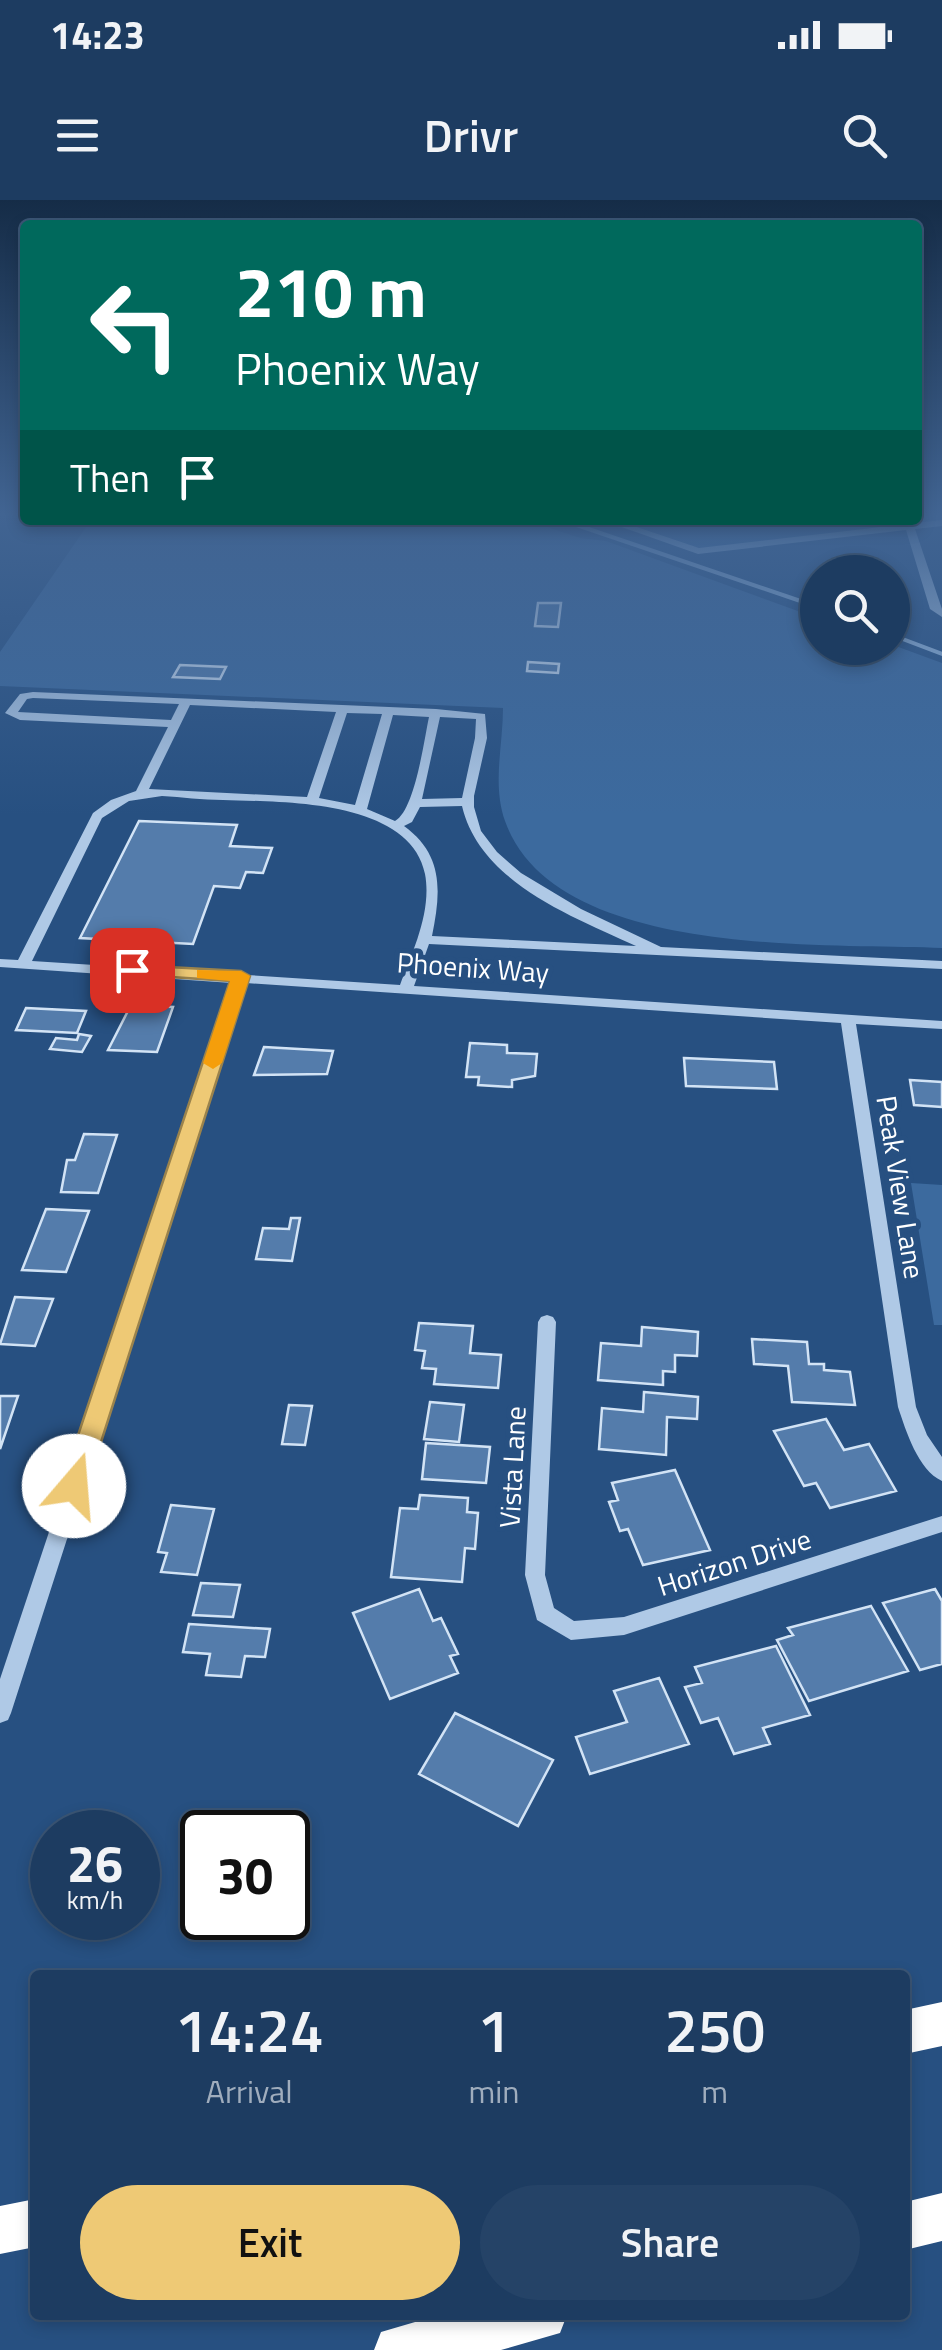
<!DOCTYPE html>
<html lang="en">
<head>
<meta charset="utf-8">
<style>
  :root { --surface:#1d3c61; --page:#254367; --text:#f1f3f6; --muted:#a0adbd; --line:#3b5676; --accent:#eec975 }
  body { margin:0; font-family:"Titillium Web",sans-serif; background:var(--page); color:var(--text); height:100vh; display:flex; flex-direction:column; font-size:38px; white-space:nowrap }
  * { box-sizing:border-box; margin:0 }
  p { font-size:32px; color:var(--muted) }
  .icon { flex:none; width:55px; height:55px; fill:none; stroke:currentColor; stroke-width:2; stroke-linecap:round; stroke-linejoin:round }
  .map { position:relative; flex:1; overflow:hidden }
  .side { position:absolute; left:30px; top:1770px; width:880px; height:350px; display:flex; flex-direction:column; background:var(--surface); border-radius:10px; box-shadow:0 5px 15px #0003,0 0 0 2px var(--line) }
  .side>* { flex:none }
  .guide { position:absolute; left:20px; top:20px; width:902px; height:305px; border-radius:10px; box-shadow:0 5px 15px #0003,0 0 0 2px var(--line); background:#00695c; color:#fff; overflow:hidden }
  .controls { position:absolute; left:800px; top:355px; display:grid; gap:20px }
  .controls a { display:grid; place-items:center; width:110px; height:110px; border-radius:50%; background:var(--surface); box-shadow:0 5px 15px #0003,0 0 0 2px var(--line); font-size:50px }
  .speed { position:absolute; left:30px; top:1610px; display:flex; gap:20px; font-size:50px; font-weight:700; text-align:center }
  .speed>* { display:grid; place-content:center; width:130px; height:130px; border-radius:50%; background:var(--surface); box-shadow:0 5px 15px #0003,0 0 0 2px var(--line); line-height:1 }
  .speed small { font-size:25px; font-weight:400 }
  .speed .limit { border:5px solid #111; border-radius:15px; background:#fff; color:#111 }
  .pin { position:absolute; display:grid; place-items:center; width:85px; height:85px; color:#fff; margin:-42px; border-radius:20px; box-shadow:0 5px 15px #0006 }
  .me { position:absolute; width:110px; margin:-55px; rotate:18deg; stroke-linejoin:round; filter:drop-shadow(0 0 8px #0008) }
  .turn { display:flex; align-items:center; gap:35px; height:210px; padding:0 50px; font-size:45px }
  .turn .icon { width:130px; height:130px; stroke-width:2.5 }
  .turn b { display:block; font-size:70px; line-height:85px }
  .then { display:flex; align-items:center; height:95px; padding:0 50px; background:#0003; gap:20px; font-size:38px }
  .eta { display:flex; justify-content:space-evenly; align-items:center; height:170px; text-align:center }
  .eta b { font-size:60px; font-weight:600; line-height:70px }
  .cta { display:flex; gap:20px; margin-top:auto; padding:20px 50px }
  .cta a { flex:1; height:115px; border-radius:60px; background:var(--accent); color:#111; font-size:40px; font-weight:600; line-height:115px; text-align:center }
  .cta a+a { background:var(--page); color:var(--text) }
  .status { display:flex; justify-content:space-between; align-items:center; height:70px; padding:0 50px; background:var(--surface); direction:ltr }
  .status svg { height:28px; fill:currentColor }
  header { display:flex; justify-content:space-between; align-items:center; height:130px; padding:0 50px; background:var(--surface); font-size:45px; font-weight:600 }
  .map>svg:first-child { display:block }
  .green { fill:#3c6a9e }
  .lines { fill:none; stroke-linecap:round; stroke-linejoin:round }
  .stream { stroke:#a4c4e6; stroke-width:4 }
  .building { fill:#547cab; stroke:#d2e3f5; stroke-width:2.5 }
  .minor { fill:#afc9e6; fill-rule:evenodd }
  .highway { fill:#fff; fill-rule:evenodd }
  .route { fill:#eec975; stroke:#9b834c; stroke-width:2.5 }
  .slow { fill:#f59e0b }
  .labels { text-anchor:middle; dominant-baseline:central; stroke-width:10; stroke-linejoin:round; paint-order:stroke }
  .street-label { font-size:28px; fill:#fff; stroke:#275081 }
</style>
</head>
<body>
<div class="status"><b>14:23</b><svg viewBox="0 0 49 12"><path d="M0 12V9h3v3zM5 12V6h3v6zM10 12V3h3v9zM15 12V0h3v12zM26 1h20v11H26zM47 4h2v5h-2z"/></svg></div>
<header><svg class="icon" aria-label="menu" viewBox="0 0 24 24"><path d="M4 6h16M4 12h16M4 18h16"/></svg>Drivr<svg class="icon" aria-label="search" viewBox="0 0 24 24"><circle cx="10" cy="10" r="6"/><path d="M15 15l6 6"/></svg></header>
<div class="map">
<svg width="942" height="2150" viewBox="0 0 942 2150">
  <rect width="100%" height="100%" fill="#275081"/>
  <!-- green -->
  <path class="green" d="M 918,314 L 942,314 L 942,323 L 711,351 L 590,320 L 918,320 Z
    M 91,320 L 525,320 L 580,338 L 606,341 L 817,418 L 818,448 L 893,445 L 942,463 L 942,748 C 824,743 554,759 505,621 C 492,584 503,546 503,508 L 0,486 L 0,452 Z
    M 911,983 L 942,985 L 942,1125 L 934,1125 Z"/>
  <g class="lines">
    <!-- stream -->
    <path class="stream" d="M 562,320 L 818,407
      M 892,435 L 942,454"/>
  </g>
  <!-- building -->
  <path class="building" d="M 538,403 L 561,403 L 558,427 L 535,426 Z
    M 528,462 L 559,464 L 558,473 L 527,471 Z
    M 180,465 L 226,467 L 220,479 L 173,477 Z
    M 139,621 L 237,625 L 230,646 L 272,648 L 263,673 L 246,672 L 240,688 L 214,686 L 193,744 L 80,738 Z
    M 131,805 L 173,807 L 157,852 L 108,850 Z
    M 26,808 L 86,811 L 77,833 L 16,830 Z
    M 79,834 L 91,836 L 82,852 L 50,849 L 56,838 L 77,840 Z
    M 470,843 L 507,845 L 507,853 L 537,854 L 535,876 L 512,880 L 512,887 L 478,885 L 479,877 L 466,877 Z
    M 264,847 L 333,851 L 327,874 L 254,875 Z
    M 684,858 L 774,862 L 777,889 L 686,886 Z
    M 910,880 L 942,882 L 942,907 L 914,905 Z
    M 84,934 L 117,935 L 98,993 L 61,992 L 67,960 L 75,960 Z
    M 46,1009 L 89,1011 L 66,1072 L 22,1070 Z
    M 291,1018 L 300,1018 L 292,1061 L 256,1059 L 263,1028 L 289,1029 Z
    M 15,1097 L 53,1099 L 35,1146 L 0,1144 Z
    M 419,1123 L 473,1126 L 470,1153 L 501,1155 L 498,1188 L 434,1184 L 436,1169 L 422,1168 L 425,1151 L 415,1150 Z
    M 642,1127 L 698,1132 L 697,1156 L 675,1155 L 675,1172 L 663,1171 L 663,1185 L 598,1180 L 601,1143 L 641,1146 Z
    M 752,1139 L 807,1142 L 809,1164 L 824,1164 L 824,1170 L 850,1172 L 855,1205 L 792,1202 L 788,1166 L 754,1164 Z
    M 644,1192 L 698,1197 L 697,1219 L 667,1217 L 666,1255 L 599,1249 L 602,1208 L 643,1212 Z
    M 0,1196 L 18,1196 L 0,1249 Z
    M 430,1202 L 464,1205 L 459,1242 L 424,1239 Z
    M 289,1205 L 312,1206 L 305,1245 L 282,1244 Z
    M 826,1219 L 844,1250 L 869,1244 L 896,1291 L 830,1308 L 816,1283 L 804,1286 L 774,1231 Z
    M 426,1243 L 490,1247 L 486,1283 L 422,1279 Z
    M 675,1270 L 710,1350 L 643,1365 L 628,1329 L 620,1331 L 609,1302 L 618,1300 L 612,1283 Z
    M 420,1295 L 468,1298 L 467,1312 L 478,1313 L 475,1349 L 465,1348 L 462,1382 L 391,1377 L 400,1308 L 418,1309 Z
    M 171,1305 L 214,1309 L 197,1375 L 161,1372 L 167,1353 L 158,1352 Z
    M 201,1383 L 240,1385 L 233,1417 L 193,1415 Z
    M 419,1389 L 433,1421 L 441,1418 L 458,1454 L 450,1456 L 458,1473 L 390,1499 L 353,1413 Z
    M 935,1389 L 942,1401 L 942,1464 L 920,1470 L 883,1403 Z
    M 871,1406 L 908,1471 L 809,1501 L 777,1440 L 793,1435 L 788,1428 Z
    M 189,1424 L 270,1429 L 265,1457 L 245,1456 L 241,1477 L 206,1475 L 210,1454 L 183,1452 Z
    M 776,1446 L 810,1515 L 763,1528 L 770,1544 L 734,1554 L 718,1518 L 701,1523 L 685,1487 L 702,1483 L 695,1467 Z
    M 659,1478 L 689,1544 L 590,1574 L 576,1537 L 627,1522 L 614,1491 Z
    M 455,1513 L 553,1560 L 518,1626 L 419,1574 Z"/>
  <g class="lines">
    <!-- minor -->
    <path class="minor" d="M 602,320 L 616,320 L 699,348 L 942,320 L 942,326 L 915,329 L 942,409 L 942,417 L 930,409 L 906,330 L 698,354 Z
      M 33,492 L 436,509 L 485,514 L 487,538 L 474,596 L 474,607 L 481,631 L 497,652 L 521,673 L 581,709 L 661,747 L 942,761 L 942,769 L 429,744 L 414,786 L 942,821 L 942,829 L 856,824 L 916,1207 L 927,1235 L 942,1257 L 942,1281 C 918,1270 906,1231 898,1207 L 841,823 L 246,783 L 11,1513 L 8,1520 L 0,1523 L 0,1479 L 232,783 L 0,767 L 0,759 L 18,760 L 93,613 L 111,600 L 136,591 L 168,527 L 20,520 L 5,513 L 20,494 ZM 33,498 L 179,504 L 171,520 L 18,512 L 27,499 ZM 190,505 L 336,512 L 307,597 L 149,589 ZM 347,513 L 382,514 L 355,605 L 319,598 ZM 393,515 L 429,517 C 424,540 415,610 395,621 L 367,609 ZM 440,517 L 476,519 L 475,538 L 462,598 L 422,599 ZM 162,596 C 182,597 202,600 223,600 C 281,602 410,599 425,674 C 432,711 413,751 400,785 L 247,775 L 241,772 L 235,774 L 32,761 L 102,618 L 129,601 ZM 462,606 C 480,682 571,716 636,746 L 432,736 C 441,692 444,655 404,626 L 412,622 L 420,607 Z
      M 547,1115 L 553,1117 L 556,1122 L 545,1375 L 554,1408 L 574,1421 L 624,1417 L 942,1316 L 942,1332 L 624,1435 L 571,1440 L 537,1420 L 525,1375 L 538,1122 L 541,1117 Z"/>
    <!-- highway -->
    <path class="highway" d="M 942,1802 L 942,1846 L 905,1854 L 905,1810 Z
      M 942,1993 L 942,2041 L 905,2050 L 905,2002 Z
      M 35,1999 L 35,2047 L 0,2054 L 0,2006 Z
      M 439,2115 L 567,2115 L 560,2133 L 501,2150 L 374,2150 L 381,2132 Z"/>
  </g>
  <!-- sky -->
  <linearGradient id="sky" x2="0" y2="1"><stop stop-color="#152c47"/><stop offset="0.51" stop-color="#416492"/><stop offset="1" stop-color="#416492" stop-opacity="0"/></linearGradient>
  <rect width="942" height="615" fill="url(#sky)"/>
  <!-- route -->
  <path class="route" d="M 132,765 L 241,771 L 250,776 L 87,1286 L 74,1297 L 61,1286 L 230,781 L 126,774 L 123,770 Z"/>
  <!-- slow -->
  <path class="slow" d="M 197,770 L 241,771 L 250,776 L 222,863 L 213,869 L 203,863 L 230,781 L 197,778 Z"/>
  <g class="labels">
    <!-- street labels -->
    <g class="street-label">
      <text transform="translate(473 767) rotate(4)">Phoenix Way</text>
      <text transform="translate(901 987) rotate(81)">Peak View Lane</text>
      <text transform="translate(512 1267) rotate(-87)">Vista Lane</text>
      <text transform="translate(734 1362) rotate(-18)">Horizon Drive</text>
    </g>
  </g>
</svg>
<div class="controls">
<a><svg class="icon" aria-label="search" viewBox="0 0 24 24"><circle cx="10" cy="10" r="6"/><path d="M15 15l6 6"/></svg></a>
</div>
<div class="speed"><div>26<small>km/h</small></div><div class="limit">30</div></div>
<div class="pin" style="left:132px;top:770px;background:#d93025"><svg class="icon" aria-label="arrive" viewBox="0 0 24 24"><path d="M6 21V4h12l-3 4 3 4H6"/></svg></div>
<svg class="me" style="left:74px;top:1286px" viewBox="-20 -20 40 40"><circle r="19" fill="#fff"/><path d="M0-13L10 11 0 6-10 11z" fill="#eec975"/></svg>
<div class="guide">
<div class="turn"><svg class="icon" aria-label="left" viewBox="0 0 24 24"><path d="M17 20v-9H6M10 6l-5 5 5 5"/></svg><div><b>210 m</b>Phoenix Way</div></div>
<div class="then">Then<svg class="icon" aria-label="arrive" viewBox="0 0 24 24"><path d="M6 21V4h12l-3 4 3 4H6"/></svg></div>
</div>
<section class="side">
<div class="eta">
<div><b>14:24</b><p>Arrival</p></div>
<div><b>1</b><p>min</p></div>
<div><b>250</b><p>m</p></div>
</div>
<div class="cta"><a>Exit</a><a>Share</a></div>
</section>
</div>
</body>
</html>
